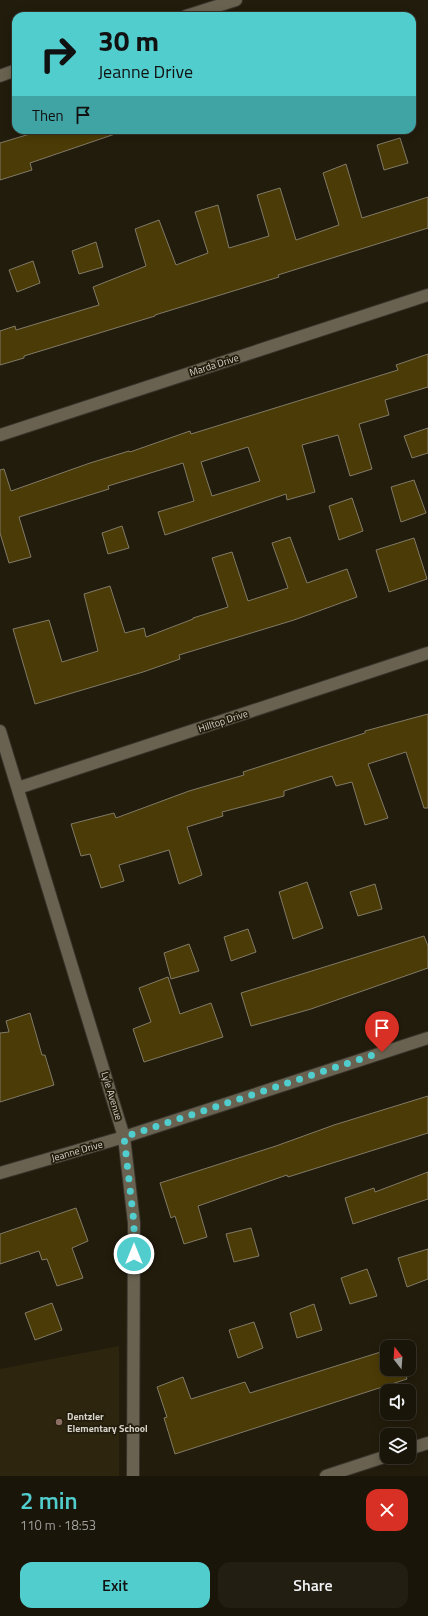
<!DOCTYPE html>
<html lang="en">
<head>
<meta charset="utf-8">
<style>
  :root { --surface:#1a1509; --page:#231e12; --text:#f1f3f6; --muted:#9f9f9c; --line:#38342a; --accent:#52cdce }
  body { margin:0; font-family:"Titillium Web",sans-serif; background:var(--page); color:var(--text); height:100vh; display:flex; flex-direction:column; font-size:15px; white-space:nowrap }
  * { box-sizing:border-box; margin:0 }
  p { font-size:13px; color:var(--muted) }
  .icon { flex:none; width:22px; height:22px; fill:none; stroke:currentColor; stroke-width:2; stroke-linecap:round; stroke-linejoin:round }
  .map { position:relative; height:1476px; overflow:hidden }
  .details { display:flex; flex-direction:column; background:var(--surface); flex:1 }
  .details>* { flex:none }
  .guide { position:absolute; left:12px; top:12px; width:404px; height:122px; border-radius:12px; box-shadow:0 2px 10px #0003,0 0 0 1px var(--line); background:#52cdce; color:#111; overflow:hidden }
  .needle { width:26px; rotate:343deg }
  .buttons { position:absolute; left:380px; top:1340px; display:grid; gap:8px }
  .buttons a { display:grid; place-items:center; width:36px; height:36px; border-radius:8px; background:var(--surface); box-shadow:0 2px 10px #0003,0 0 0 1px var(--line); font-size:20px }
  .pin { position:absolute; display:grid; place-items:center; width:34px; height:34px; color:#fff; margin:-41px -17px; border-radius:50% 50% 50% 0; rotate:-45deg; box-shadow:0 0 4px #0007 }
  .pin .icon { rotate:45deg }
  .me { position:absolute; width:44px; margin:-22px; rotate:0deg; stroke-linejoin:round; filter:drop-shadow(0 0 3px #0008) }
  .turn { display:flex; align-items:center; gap:14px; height:84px; padding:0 20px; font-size:18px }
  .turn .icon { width:52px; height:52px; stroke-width:2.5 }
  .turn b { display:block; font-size:28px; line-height:34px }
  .then { display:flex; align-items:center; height:38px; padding:0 20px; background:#0003; gap:8px; font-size:15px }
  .round { display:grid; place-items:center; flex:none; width:42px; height:42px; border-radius:12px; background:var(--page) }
  .overview { display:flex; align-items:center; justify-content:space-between; height:68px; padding:0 20px }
  h1 { font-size:24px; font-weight:600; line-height:30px; color:var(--accent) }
  .primary-button { display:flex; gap:8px; margin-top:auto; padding:8px 20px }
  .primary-button a { flex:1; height:46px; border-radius:12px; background:var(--accent); color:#111; font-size:16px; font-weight:600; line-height:46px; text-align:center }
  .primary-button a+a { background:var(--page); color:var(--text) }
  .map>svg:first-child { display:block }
  .built { fill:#2d250e }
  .building { fill:#4b3b06; stroke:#817a67; fill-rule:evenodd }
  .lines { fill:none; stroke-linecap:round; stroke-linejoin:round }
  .minor-casing { stroke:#38342c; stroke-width:14 }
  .minor { stroke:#696250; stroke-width:12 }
  .route { stroke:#52cdce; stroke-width:7; stroke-dasharray:0 12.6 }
  .education-dot { fill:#8d6e63; stroke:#221c0c; stroke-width:1.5 }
  .labels { text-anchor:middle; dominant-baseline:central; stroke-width:3.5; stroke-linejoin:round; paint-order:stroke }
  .street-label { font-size:10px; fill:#d7d3c9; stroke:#221c0c }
  .poi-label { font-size:10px; font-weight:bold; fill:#d7d3c9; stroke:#221c0c; text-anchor:start }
</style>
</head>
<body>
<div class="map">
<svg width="428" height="1476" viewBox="0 0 428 1476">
  <rect width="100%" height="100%" fill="#221c0c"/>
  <!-- built -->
  <path class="built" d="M 119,1346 L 119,1476 L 0,1476 L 0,1369 Z"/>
  <!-- building -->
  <path class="building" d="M 43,130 L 117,130 L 118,133 L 30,163 L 32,170 L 0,180 L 0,143 Z
    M 400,138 L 408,163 L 384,170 L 377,145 Z
    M 346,164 L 362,218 L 428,197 L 428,228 L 278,275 L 279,277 L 155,315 L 155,316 L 24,356 L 24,358 L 0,365 L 0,331 L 15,326 L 16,330 L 99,305 L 93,287 L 146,266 L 135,229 L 159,220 L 176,265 L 208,253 L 195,212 L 218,205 L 229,248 L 269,236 L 257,195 L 280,188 L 296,240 L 339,225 L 323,173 Z
    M 96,242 L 103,267 L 79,274 L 72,251 Z
    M 33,261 L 40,283 L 17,292 L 9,270 Z
    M 428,354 L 428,387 L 385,400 L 389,415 L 359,424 L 372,469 L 350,476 L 338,435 L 302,445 L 315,492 L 287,500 L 286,494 L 165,535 L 158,512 L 194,501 L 183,463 L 108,486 L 109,489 L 19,517 L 31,557 L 9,563 L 0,533 L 0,470 L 4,469 L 11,491 L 90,463 L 129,451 L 130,452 L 190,431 L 191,434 L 398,370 L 396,365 ZM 248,447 L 260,481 L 212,496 L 201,462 Z
    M 428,428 L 428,453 L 412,458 L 404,436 Z
    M 414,480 L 426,513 L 401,522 L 391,487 Z
    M 352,498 L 363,531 L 339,540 L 329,506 Z
    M 122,526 L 129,548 L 108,554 L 102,533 Z
    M 290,537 L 307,583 L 347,569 L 357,597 L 294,620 L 179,655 L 180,659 L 143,672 L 35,704 L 13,629 L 49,620 L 62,662 L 98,651 L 84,594 L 110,586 L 125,633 L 144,628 L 146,637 L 193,619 L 193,618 L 228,607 L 212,558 L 232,552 L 248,601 L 288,588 L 272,543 Z
    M 414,538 L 427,579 L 389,592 L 376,550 Z
    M 428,714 L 428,808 L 424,808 L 406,752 L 368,764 L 388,818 L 365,825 L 352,782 L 336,786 L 332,776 L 284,791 L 284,796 L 222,812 L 223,816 L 187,827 L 202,875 L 179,884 L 169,850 L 119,865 L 124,881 L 101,888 L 90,854 L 81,856 L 71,824 L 114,813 L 116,818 L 189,791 L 244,775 L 243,772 L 365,733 L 365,731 Z
    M 307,882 L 323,928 L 293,939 L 279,892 Z
    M 375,884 L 382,909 L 358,916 L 350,892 Z
    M 248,929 L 256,952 L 231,961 L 224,937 Z
    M 424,936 L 428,946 L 428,968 L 311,1009 L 251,1026 L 241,993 Z
    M 189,944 L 199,971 L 171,979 L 164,953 Z
    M 168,977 L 180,1014 L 211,1003 L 223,1037 L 144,1062 L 133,1029 L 151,1022 L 139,988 Z
    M 30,1013 L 42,1055 L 45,1055 L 54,1085 L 0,1102 L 0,1033 L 9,1032 L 6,1021 Z
    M 428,1096 L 428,1133 L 288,1177 L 287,1175 L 198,1206 L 207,1237 L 184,1244 L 175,1216 L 171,1218 L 160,1183 L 276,1146 L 334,1125 Z
    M 428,1172 L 428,1199 L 353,1224 L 345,1198 L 374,1188 L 375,1192 Z
    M 76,1208 L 88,1241 L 72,1248 L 83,1278 L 57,1286 L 47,1259 L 42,1260 L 39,1251 L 0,1264 L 0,1234 Z
    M 251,1228 L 259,1256 L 234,1262 L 226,1234 Z
    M 428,1249 L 428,1279 L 407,1287 L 398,1258 Z
    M 367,1269 L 377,1296 L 350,1304 L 341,1278 Z
    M 52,1303 L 62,1330 L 35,1340 L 25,1313 Z
    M 314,1304 L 322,1330 L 297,1338 L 290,1313 Z
    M 254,1322 L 263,1348 L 238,1358 L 229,1330 Z
    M 387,1350 L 387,1369 L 404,1369 L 407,1379 L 175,1454 L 164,1418 L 167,1417 L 157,1387 L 183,1377 L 191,1399 L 245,1382 L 250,1393 Z"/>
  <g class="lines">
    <defs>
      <path id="minor" d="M 186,16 L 236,0
        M 0,76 L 16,70
        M 0,435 L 428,295
        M 0,731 L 124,1137 L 134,1223 L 133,1476
        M 18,788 L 428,653
        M 0,1173 L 124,1137 L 428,1038
        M 409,1449 L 428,1443
        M 326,1476 L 387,1456"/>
    </defs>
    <!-- minor casing -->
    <use href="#minor" class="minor-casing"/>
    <!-- minor -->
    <use href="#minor" class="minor"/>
  </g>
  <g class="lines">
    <!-- route -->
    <path class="route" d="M 134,1254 L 134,1223 L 124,1137 L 382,1052"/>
  </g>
  <!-- markers -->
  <circle class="education-dot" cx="59" cy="1422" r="4"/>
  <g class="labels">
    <!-- street labels -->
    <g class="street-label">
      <text transform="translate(214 365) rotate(-18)">Marda Drive</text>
      <text transform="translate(223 721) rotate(-18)">Hilltop Drive</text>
      <text transform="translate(112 1096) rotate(73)">Lyle Avenue</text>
      <text transform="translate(77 1151) rotate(-16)">Jeanne Drive</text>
    </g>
    <!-- poi labels -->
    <g class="poi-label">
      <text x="67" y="1416">Dentzler<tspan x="67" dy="12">Elementary School</tspan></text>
    </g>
  </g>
</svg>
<div class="buttons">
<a><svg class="needle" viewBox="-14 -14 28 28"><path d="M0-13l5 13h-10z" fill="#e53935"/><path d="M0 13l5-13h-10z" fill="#9f9f9c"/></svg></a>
<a><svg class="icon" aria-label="sound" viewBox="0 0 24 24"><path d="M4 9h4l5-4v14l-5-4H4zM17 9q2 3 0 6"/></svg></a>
<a><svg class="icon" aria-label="layers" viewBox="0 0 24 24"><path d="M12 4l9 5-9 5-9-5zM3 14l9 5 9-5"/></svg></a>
</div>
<div class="pin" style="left:382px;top:1052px;background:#d93025"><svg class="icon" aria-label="arrive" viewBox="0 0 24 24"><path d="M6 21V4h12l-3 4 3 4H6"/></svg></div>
<svg class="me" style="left:134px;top:1254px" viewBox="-20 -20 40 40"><circle r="17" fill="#52cdce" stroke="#fff" stroke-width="3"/><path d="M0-11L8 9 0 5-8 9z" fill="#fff"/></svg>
<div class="guide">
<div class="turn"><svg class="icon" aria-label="right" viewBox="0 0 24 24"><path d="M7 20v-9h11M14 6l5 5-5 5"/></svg><div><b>30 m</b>Jeanne Drive</div></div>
<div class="then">Then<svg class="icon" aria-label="arrive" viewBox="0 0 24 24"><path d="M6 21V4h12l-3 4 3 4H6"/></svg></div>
</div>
</div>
<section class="details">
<div class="overview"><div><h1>2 min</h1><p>110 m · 18:53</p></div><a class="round" style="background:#d93025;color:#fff"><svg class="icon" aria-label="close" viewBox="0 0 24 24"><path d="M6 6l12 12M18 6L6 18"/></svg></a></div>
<div class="primary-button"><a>Exit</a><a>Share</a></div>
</section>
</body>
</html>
